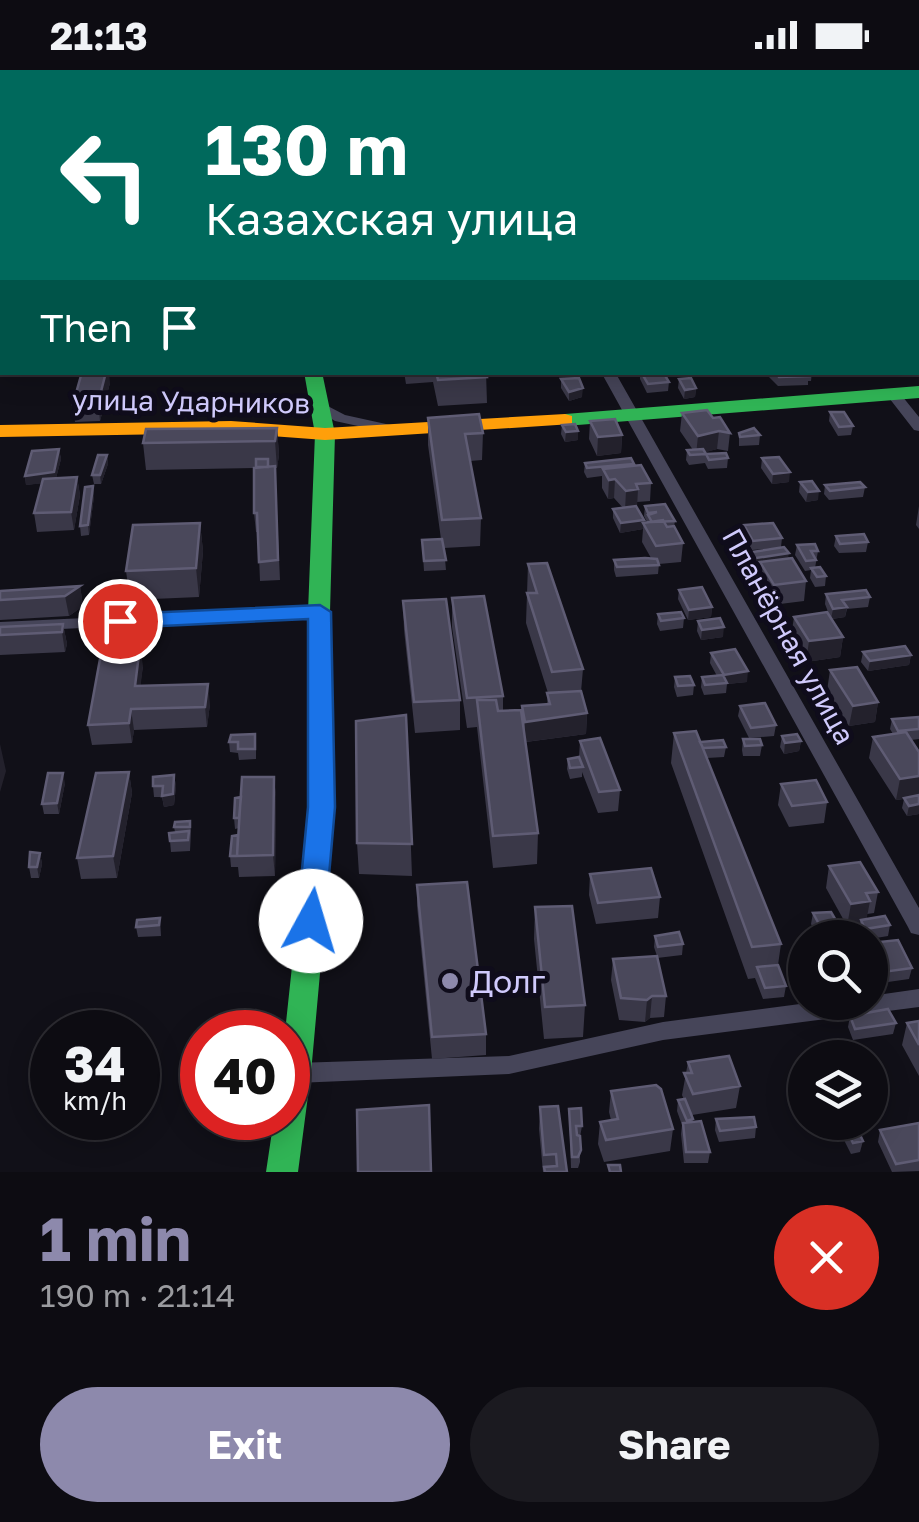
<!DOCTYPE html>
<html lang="en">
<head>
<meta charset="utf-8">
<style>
  :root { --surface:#0d0c12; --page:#1b1a20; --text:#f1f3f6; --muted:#9a9b9f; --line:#2d2c32; --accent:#8d89ac }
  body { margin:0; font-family:"Golos Text",sans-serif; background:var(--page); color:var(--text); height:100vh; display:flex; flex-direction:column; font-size:38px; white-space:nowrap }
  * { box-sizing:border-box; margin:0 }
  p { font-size:32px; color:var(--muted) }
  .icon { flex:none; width:55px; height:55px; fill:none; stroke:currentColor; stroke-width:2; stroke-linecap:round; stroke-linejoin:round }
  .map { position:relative; height:1102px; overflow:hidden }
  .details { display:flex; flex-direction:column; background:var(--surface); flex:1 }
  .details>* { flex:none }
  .top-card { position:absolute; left:0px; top:0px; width:920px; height:305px; box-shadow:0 5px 25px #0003,0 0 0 2px var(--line); background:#00695c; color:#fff; overflow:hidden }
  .tools { position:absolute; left:788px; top:850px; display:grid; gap:20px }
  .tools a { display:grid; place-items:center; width:100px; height:100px; border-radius:50%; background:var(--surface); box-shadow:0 5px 25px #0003,0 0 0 2px var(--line); font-size:50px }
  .speed { position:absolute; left:30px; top:940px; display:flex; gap:20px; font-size:50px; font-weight:700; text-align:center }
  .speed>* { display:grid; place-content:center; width:130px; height:130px; border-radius:50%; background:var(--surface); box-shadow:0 5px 25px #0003,0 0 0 2px var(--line); line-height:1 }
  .speed small { font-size:25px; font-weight:400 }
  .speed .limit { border:15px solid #d22; background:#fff; color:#111 }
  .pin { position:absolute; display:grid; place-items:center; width:85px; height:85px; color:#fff; margin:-42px; border:5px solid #fff; border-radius:50%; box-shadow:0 2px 10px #0007 }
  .me { position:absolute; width:110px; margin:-55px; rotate:6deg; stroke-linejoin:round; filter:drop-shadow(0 0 8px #0008) }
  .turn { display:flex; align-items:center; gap:35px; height:210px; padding:0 40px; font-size:45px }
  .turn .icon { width:130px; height:130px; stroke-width:2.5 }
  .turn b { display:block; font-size:70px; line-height:85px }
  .then { display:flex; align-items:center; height:95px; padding:0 40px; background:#0003; gap:20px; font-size:38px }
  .round { display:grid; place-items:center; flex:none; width:105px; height:105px; border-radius:52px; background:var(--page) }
  .summary { display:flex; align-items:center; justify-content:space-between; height:170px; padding:0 40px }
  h1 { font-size:60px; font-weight:700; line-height:75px; color:var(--accent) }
  .cta { display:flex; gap:20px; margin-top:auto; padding:20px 40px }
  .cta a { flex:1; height:115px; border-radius:60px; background:var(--accent); color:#fff; font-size:40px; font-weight:700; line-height:115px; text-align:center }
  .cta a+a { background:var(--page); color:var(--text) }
  .status { display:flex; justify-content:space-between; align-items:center; height:70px; padding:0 50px; background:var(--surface); direction:ltr }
  .status svg { height:28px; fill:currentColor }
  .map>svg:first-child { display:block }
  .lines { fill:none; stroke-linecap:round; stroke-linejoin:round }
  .street { fill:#464559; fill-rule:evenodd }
  .fast { fill:#30b455; fill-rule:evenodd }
  .slow { fill:#ff9f0a; fill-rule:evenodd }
  .wall { fill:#3a3848 }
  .shaded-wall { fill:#23212c }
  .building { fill:#4a485b; stroke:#5f5c74; stroke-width:2.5 }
  .route { fill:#1a73e8; stroke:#114b97; stroke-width:2.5 }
  .poi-dot { fill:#8d89ac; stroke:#0f0c1b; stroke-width:4 }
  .labels { text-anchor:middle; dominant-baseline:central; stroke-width:10; stroke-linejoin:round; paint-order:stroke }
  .street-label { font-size:28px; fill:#d0cafc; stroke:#0f0c1b }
  .near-poi-label { font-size:32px; fill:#d0cafc; stroke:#0f0c1b; text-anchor:start }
</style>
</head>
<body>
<div class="status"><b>21:13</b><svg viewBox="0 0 49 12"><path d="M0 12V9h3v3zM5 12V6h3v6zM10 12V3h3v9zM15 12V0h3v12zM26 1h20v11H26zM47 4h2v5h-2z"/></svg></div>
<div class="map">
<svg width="919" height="1102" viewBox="0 0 919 1102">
  <rect width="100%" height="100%" fill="#111018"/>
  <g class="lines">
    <!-- street -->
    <path class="street" d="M 121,0 L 131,0 L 131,2 L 121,2 Z
      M 287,0 L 297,0 L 297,2 L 287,2 Z
      M 465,0 L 475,0 L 475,2 L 465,2 Z
      M 742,0 L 752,0 L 754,2 L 744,2 Z
      M 0,118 L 2,118 L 2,124 L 0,124 Z
      M 918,247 L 919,247 L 919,257 L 918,257 Z
      M 0,287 L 2,287 L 2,295 L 0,295 Z
      M 601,302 L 615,302 L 919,838 L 919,865 L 911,863 L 908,857 Z
      M 893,320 L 898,321 L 919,347 L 919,361 L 914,360 L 886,324 Z
      M 318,331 L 345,345 L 395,356 L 397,359 L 390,363 L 335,351 L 313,338 L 311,335 Z
      M 319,537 L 328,542 L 325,546 L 0,562 L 0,552 Z
      M 919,919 L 919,937 L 663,970 L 509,1004 L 296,1013 L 288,1010 L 288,996 L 296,993 L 509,986 L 663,952 L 815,932 L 870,932 L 870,926 Z"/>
    <!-- fast -->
    <path class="fast" d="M 304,302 L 322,302 L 335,364 L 330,542 L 335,737 L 311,1003 L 298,1102 L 266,1102 L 274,1048 L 288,1048 L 285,962 L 309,737 L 308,542 L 315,364 Z
      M 919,316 L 919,328 L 565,356 L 556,350 L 565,344 Z"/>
    <!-- slow -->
    <path class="slow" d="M 565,344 L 572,346 L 572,354 L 325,370 L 231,363 L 0,367 L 0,355 L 231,351 L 325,358 Z"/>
  </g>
  <!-- wall -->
  <path class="wall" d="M 86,0 L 104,0 L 104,2 L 86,2 Z
    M 918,285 L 919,285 L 919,307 L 910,307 L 907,302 L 918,302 Z
    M 404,302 L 486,302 L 487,333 L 438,336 L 433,312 L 406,314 Z
    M 640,302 L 663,302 L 669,312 L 668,321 L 647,323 L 640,309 Z
    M 769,302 L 812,302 L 811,311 L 808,311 L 808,315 L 778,316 L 768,306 Z
    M 561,309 L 582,327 L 569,331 L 561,318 Z
    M 679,309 L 696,318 L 695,327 L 684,329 L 678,318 Z
    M 110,313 L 100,351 L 75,352 L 73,334 Z
    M 830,342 L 853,356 L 851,365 L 838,366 L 829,351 Z
    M 682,343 L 713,348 L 730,363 L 728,381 L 717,379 L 705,382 L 706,384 L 728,388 L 727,398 L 708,399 L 705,393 L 689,395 L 686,390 L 687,380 L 693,380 L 680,361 Z
    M 428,348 L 483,363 L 482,390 L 470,391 L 481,448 L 480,476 L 444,478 L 446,500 L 424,501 L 422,470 L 441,469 L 428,375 Z
    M 590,351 L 622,365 L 621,383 L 597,386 L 589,369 Z
    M 562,355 L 578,370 L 565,372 L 561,364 Z
    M 277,358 L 279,385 L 277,398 L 275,398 L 280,510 L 260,511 L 258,462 L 256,462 L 254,443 L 254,398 L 146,400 L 143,373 Z
    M 739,363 L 760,365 L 759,375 L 739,376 Z
    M 59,379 L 61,389 L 56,408 L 77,407 L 80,425 L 74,460 L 37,462 L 34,443 L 42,413 L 26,415 L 25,406 Z
    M 107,385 L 108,394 L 101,414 L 94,414 L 92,405 Z
    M 762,388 L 789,412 L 772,414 L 761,398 Z
    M 585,393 L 634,394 L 651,413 L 650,431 L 637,432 L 637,438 L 644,450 L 644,452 L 647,452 L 644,446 L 645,436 L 675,451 L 674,456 L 683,473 L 681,492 L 659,494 L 658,504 L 616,507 L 614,500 L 614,490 L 651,488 L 642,472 L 643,459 L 620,463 L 613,448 L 613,439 L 623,438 L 614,428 L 608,429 L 602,418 L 602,406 L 587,408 L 584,402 Z
    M 800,412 L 818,430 L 806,432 L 799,422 Z
    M 825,415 L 865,417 L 863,427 L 829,430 L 824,424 Z
    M 93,416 L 94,426 L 89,465 L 81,466 L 80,456 Z
    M 919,436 L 919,459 L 916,455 Z
    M 200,453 L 203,481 L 199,527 L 130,530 L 126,501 Z
    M 744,455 L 782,468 L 781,477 L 806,511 L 804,531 L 772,535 L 758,511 L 760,497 L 749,499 L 745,493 L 746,483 L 776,478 L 752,480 L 743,464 Z
    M 836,466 L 868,472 L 866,482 L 839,483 L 834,476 Z
    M 797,475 L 818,481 L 815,498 L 826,506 L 825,516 L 815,517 L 810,508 L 811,500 L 805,501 L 795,485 Z
    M 528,494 L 583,599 L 581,622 L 587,643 L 586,664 L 526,672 L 538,763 L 537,794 L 493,798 L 477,657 L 467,658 L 452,557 L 452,528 L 503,626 L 503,641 L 521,642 L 522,636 L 547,634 L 548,623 L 526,553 Z
    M 80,516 L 83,536 L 69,546 L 0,550 L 0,521 Z
    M 679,520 L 712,537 L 711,547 L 688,550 L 678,529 Z
    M 826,524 L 870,527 L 868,537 L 847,539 L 845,547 L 832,549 L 843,567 L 840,587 L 806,592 L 791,567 L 794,547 L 830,547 L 825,534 Z
    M 403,531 L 460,630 L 460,660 L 415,663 L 404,560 Z
    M 658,544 L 684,548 L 683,558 L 660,561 L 657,554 Z
    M 698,551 L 723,567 L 701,570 L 697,561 Z
    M 63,554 L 67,574 L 65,582 L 0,585 L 0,557 Z
    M 863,582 L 911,585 L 909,595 L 868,601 L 861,592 Z
    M 711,583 L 747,612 L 727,614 L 726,623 L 704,625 L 701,617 L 702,607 L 717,606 L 710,593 Z
    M 143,596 L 140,616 L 210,634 L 207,657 L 134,660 L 132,673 L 92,675 L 88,655 Z
    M 830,600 L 878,632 L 875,652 L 849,656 L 827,621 Z
    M 675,607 L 694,615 L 693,625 L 677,627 L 674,617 Z
    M 740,636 L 776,655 L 774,666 L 749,668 L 738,646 Z
    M 406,645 L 412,806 L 359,804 L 357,773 Z
    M 919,647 L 919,669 L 911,670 L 919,682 L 919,744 L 907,746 L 902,738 L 904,729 L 896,730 L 869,688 L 873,667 L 893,664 L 890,659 L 892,649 Z
    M 674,663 L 700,672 L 726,677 L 724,687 L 707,688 L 781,874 L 778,895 L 786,916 L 784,927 L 763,929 L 755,908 L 748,909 L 671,693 Z
    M 782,666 L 801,671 L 799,681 L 784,684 L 780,677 Z
    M 743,669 L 762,675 L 760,686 L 743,686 L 742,680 Z
    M 580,671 L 620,720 L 618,741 L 598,743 L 582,702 L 582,707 L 570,709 L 567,699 L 568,689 L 579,687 Z
    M 229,672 L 256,674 L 256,689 L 239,690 L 238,683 L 230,682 Z
    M 129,702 L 132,723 L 117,808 L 81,809 L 77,788 Z
    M 174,705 L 176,716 L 174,735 L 164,737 L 162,727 L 154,727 L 153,716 Z
    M 274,707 L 276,727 L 275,806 L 239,807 L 238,797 L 231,797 L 230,786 L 238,765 L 239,758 L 235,759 L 234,748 L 241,727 Z
    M 65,713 L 59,744 L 44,744 L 42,734 Z
    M 781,714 L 827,732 L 824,753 L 789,757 L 778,735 Z
    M 190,751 L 191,762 L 190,781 L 171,782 L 170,771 L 175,762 L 174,757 Z
    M 40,783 L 42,794 L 39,808 L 31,808 L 29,797 Z
    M 829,796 L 878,822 L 874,843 L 867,844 L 866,849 L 890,855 L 888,866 L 870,869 L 862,868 L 859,861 L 860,853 L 847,856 L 826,818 Z
    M 590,804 L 660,827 L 658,848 L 596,854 L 589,825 Z
    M 417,815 L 486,964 L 486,985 L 432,989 L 417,836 Z
    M 535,837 L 585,935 L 583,967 L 544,969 L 534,869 Z
    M 813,843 L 838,854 L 836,865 L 818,867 L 811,854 Z
    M 160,848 L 161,866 L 138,867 L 136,857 Z
    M 655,866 L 683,874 L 682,885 L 657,888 L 666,926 L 664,947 L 650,948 L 645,952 L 619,950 L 611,910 L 613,889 L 657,886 L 654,877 Z
    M 870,873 L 912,898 L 909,909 L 881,913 L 870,888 Z
    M 850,946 L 896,953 L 893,964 L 853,970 L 848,957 Z
    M 919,951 L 919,1006 L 902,975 L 907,953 Z
    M 688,992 L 740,1016 L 736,1038 L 692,1045 L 693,1052 L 710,1082 L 708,1093 L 684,1093 L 681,1064 L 682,1055 L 677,1041 L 678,1030 L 684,1030 L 682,1025 Z
    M 611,1021 L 673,1059 L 670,1081 L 604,1092 L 598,1074 L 600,1052 L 611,1050 L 609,1042 Z
    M 540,1037 L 567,1102 L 543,1102 L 539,1059 Z
    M 569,1039 L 582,1056 L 580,1067 L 580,1092 L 578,1098 L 571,1098 Z
    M 716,1049 L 756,1057 L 755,1068 L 719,1072 L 715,1060 Z
    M 919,1053 L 919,1101 L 892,1102 L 878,1072 L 880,1060 Z
    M 845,1057 L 863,1071 L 860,1082 L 851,1084 L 843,1068 Z"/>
  <!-- shaded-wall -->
  <path class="shaded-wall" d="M 106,302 L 109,302 L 110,313 L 100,351 L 98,333 Z
    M 583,318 L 582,327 L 569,331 L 569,322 Z
    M 696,318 L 695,327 L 684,329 L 685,320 Z
    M 277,358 L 279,385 L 277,398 L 275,371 Z
    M 578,361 L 578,370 L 565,372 L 566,362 Z
    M 719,361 L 717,379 L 696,385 L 698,366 Z
    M 622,365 L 621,383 L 597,386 L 598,367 Z
    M 59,379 L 61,389 L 55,412 L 26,415 L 25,406 Z
    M 107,385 L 108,394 L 101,414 L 100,405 Z
    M 790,402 L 789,412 L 772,414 L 773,404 Z
    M 77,407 L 80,425 L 74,460 L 71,442 Z
    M 615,409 L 614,428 L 608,429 L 609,410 Z
    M 93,416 L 94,426 L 89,465 L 88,455 Z
    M 638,419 L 637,438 L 625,440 L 626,421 Z
    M 819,421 L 818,430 L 806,432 L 808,422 Z
    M 644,450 L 643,459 L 620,463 L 621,453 Z
    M 200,453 L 203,481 L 199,527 L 196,498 Z
    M 789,483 L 787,493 L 760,492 L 760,497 L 749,499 L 750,489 Z
    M 80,516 L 83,536 L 69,546 L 65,526 Z
    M 712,537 L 711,547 L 688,550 L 689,540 Z
    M 847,537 L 845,547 L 831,549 L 833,539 Z
    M 63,554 L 67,574 L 65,582 L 62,562 Z
    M 724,557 L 723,567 L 701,570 L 702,560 Z
    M 843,567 L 840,587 L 806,592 L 809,571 Z
    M 140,576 L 143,596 L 138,637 L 135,616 Z
    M 911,585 L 909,595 L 868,601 L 870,591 Z
    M 748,601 L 747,612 L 727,614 L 727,613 L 723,613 L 724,605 Z
    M 208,614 L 210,634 L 207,657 L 205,637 Z
    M 878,632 L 875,652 L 849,656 L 853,636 Z
    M 131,639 L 134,660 L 132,673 L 129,653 Z
    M 587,643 L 586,664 L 525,672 L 525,652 Z
    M 801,671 L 799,681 L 784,684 L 785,673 Z
    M 0,674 L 6,701 L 0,722 Z
    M 129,702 L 132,723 L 117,808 L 113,786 Z
    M 63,703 L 65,713 L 59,744 L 57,733 Z
    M 174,705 L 176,716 L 174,735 L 164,737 L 162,726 Z
    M 919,706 L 919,726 L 896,730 L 900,709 Z
    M 274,707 L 276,727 L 275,806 L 273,785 Z
    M 919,734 L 919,744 L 907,746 L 909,736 Z
    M 40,783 L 42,794 L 39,808 L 37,797 Z
    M 870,831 L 866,852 L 861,850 L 860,853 L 847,856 L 851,834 Z
    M 652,926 L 650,948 L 645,952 L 647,930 Z"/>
  <!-- building -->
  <path class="building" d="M 253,0 L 267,0 L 267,2 L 253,2 Z
    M 715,0 L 730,0 L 732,2 L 717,2 Z
    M 773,0 L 788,0 L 790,2 L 775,2 Z
    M 82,302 L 106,302 L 98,333 L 73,334 Z
    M 436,302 L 486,302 L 487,307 L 438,310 Z
    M 641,302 L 663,302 L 669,312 L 648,314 Z
    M 775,302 L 807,302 L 809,306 L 779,307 Z
    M 579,308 L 583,318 L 569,322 L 561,309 Z
    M 691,308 L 696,318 L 685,320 L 679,309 Z
    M 707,340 L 713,348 L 720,347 L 730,363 L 719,361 L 698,366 L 682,343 Z
    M 830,342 L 844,342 L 853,356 L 839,357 Z
    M 479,344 L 483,363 L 465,364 L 481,448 L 442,450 L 428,348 Z
    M 615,349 L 622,365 L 598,367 L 590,351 Z
    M 575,354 L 578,361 L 566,362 L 562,355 Z
    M 277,358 L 275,371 L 143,373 L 146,359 Z
    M 754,358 L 760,365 L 740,367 L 739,363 Z
    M 59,379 L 54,402 L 25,406 L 32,381 Z
    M 703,379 L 706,384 L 726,383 L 728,388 L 709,390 L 706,384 L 690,385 L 687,380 Z
    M 98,385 L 107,385 L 100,405 L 92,405 Z
    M 779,387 L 790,402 L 773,404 L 762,388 Z
    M 631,388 L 634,394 L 587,398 L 585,393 Z
    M 256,389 L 268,389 L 268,397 L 256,397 Z
    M 641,395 L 651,413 L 636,414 L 638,419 L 626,421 L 615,409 L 609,410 L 603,399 Z
    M 275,396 L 278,490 L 259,492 L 257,443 L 254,443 L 254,398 Z
    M 77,407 L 71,442 L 34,443 L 43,409 Z
    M 812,411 L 819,421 L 808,422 L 800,412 Z
    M 860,412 L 865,417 L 830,421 L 825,415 Z
    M 93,416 L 88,455 L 80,456 L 85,417 Z
    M 665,434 L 675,451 L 652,452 L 648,445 L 657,442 L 648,443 L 645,436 Z
    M 636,436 L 644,450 L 621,453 L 613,439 Z
    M 663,450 L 667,457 L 674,456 L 683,473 L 656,476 L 643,453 Z
    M 200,453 L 196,498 L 126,501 L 133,455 Z
    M 773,453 L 782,468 L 753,471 L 744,455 Z
    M 864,464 L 868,472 L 840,474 L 836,466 Z
    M 442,469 L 446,490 L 424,491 L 422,470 Z
    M 815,474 L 818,481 L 811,481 L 816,490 L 806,491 L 797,475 Z
    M 784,477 L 789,483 L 750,489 L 746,483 Z
    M 645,488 L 657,489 L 659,495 L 617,497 L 614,490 Z
    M 792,488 L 806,511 L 774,515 L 760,492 Z
    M 547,493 L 583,599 L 552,602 L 527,523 L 537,523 L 528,494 Z
    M 820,497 L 826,506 L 817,507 L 811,498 Z
    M 80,516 L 65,526 L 0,530 L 0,521 Z
    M 702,517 L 712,537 L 689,540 L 679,520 Z
    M 866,520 L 870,527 L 842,530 L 847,537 L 833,539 L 826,524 Z
    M 484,526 L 503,626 L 467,628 L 452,528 Z
    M 446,529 L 460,630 L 414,632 L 403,531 Z
    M 681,542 L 684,548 L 661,551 L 658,544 Z
    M 827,542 L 843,567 L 809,571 L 794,547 Z
    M 720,548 L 724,557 L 702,560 L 698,551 Z
    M 63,554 L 62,562 L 0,565 L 0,557 Z
    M 140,576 L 135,616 L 208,614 L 205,637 L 131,639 L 129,653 L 88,655 L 102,578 Z
    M 905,576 L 911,585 L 870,591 L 863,582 Z
    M 735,579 L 748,601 L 724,605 L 711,583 Z
    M 857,597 L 878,632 L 853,636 L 830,600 Z
    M 723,605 L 727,613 L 705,615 L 702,607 Z
    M 690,606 L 694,615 L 678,616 L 675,607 Z
    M 581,621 L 587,643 L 525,652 L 522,636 L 550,634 L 547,623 Z
    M 477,630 L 496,630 L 498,641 L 521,640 L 538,763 L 493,766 Z
    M 765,633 L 776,655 L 751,658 L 740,636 Z
    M 406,645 L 412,774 L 357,773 L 356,651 Z
    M 919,647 L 919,659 L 898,661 L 892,649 Z
    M 696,661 L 781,874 L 752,877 L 674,663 Z
    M 906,662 L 919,682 L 919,706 L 900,709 L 873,667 Z
    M 255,664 L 255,679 L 238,679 L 238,672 L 229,672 L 231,665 Z
    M 797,664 L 801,671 L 785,673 L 782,666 Z
    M 600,668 L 620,720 L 599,722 L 580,671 Z
    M 743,669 L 760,669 L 762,675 L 745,676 Z
    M 723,670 L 726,677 L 703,678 L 700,672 Z
    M 579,687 L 583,697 L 570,698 L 568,689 Z
    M 129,702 L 113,786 L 77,788 L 96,703 Z
    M 48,703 L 63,703 L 57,733 L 42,734 Z
    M 174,705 L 173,724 L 162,726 L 163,716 L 153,716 L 153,707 Z
    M 242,707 L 274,707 L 273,785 L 237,786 Z
    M 816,710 L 827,732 L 792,736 L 781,714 Z
    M 919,725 L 919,734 L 909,736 L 904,728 Z
    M 241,727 L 239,748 L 234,748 L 235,728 Z
    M 190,751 L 190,757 L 174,757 L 175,752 Z
    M 189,761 L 188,770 L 170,771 L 169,763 Z
    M 238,765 L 237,786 L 239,786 L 230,786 L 232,766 Z
    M 30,782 L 40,783 L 37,797 L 29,797 Z
    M 860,792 L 878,822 L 866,823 L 870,831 L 851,834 L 829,796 Z
    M 651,798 L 660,827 L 598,833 L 590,804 Z
    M 467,812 L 486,964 L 432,967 L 417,815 Z
    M 572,836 L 585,935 L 545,937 L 535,837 Z
    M 831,842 L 838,854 L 820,856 L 813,843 Z
    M 885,846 L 890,855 L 865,859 L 861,850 Z
    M 160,848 L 159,855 L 136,857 L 137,850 Z
    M 679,862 L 683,874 L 658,877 L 655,866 Z
    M 898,870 L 912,898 L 883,902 L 870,873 Z
    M 657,886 L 666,926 L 652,926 L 647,930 L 621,928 L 613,889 Z
    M 778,895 L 786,916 L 765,918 L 757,897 Z
    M 888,939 L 896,953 L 855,959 L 850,946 Z
    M 919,951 L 919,975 L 907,953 Z
    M 729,986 L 740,1016 L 693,1024 L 684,1003 L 692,1003 L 688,992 Z
    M 656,1015 L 661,1019 L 673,1059 L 606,1070 L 600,1052 L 618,1049 L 611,1021 Z
    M 685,1029 L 693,1049 L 687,1051 L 678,1030 Z
    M 429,1035 L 431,1102 L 358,1102 L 357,1040 Z
    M 558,1036 L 567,1102 L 545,1102 L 544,1097 L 557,1096 L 556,1084 L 544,1085 L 540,1037 Z
    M 581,1038 L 582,1056 L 576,1056 L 577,1065 L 580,1066 L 581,1080 L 578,1087 L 572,1087 L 569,1039 Z
    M 754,1047 L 756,1057 L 720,1061 L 716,1049 Z
    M 701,1051 L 710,1082 L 686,1082 L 683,1053 Z
    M 919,1053 L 919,1090 L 896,1094 L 880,1060 Z
    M 855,1054 L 863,1071 L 853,1073 L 845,1057 Z
    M 608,1095 L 620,1095 L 621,1102 L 610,1102 Z"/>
  <!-- route -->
  <path class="route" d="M 320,535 L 331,542 L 335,737 L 325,851 L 321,858 L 311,861 L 301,858 L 297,851 L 308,737 L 308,549 L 120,558 L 108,551 L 120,544 Z"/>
  <!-- markers -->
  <circle class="poi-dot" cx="450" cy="911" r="10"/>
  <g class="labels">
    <!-- street labels -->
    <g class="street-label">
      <text transform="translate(191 331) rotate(1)">улица Ударников</text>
      <text transform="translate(789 566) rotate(61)">Планёрная улица</text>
    </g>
    <!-- near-poi labels -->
    <g class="near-poi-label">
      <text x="470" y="911">Долг</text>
    </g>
  </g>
</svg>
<div class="tools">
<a><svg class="icon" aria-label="search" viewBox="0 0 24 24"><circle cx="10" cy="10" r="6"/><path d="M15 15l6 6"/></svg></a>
<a><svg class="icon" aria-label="layers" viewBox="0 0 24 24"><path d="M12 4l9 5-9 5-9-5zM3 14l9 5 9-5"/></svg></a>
</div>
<div class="speed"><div>34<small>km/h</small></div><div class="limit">40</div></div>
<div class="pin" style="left:120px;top:551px;background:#d93025"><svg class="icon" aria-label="arrive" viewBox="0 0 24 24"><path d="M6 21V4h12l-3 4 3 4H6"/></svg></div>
<svg class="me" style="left:311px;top:851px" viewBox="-20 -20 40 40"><circle r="19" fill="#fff"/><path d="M0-13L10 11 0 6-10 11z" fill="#1a73e8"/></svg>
<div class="top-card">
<div class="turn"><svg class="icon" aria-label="left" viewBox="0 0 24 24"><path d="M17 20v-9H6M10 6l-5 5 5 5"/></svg><div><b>130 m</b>Казахская улица</div></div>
<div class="then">Then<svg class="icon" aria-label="arrive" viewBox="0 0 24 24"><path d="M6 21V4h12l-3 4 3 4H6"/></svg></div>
</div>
</div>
<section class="details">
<div class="summary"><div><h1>1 min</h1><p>190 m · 21:14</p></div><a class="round" style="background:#d93025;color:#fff"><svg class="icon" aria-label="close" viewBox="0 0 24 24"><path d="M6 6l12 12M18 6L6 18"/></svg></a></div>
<div class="cta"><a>Exit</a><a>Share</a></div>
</section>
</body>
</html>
